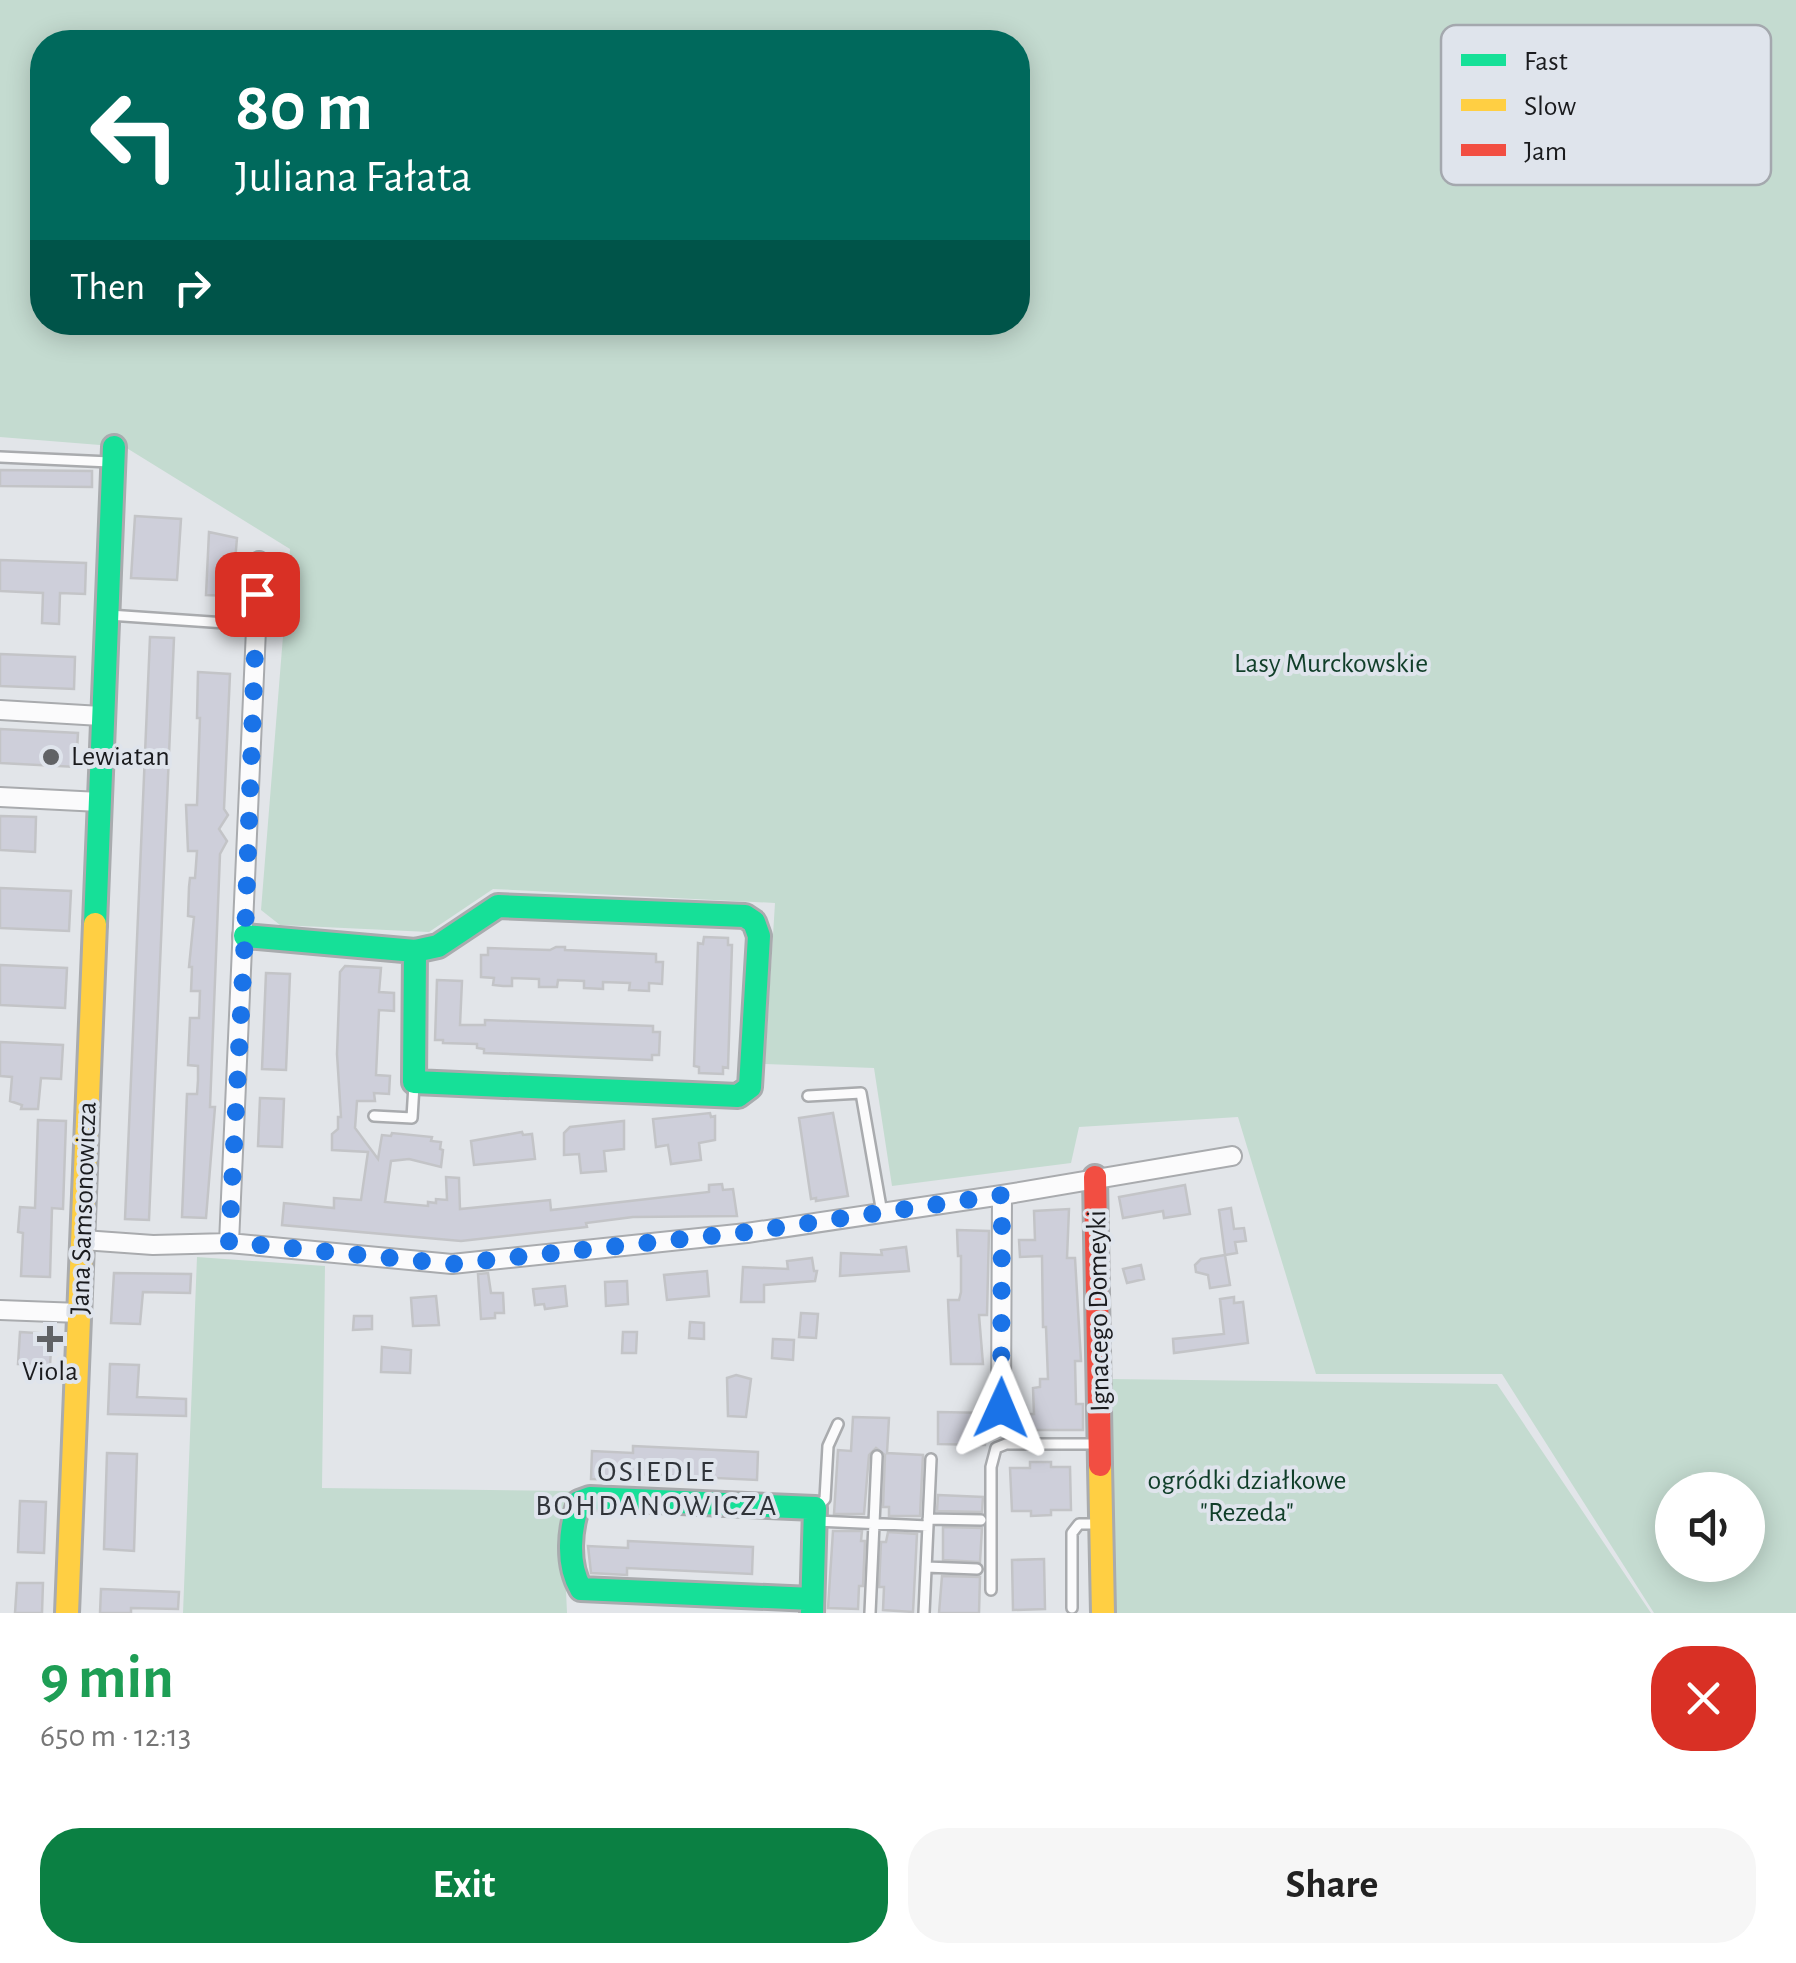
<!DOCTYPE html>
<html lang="en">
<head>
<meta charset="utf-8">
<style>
  :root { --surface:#fff; --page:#f6f6f6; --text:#222; --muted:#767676; --accent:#0b8043 }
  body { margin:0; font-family:"Alegreya Sans",sans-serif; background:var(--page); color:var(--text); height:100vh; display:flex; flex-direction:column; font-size:38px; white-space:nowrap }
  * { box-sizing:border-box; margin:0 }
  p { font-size:32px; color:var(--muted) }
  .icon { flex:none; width:55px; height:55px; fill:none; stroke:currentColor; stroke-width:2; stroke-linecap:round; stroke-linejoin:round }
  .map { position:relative; height:1613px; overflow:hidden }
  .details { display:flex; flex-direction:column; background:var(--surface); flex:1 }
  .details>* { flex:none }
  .top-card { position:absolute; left:30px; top:30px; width:1000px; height:305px; border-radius:40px; box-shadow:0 5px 25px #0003; background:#00695c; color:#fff; overflow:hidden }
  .tools { position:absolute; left:1655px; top:1472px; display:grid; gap:20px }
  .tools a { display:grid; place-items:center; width:110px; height:110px; border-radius:50%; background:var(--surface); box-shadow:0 5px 25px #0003; font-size:50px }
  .pin { position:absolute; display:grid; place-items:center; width:85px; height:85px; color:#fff; margin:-42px; border-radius:20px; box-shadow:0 5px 15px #0006 }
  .me { position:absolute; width:110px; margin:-55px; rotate:1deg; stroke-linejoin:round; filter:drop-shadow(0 0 8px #0008) }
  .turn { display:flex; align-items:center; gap:35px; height:210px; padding:0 40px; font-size:45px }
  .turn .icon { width:130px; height:130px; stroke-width:2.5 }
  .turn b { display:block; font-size:70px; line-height:85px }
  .then { display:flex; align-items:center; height:95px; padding:0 40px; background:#0003; gap:20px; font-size:38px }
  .round { display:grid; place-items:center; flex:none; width:105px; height:105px; border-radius:40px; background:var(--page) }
  .headline { display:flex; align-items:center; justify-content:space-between; height:170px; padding:0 40px }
  h1 { font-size:60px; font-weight:700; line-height:75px; color:#1e9e55 }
  .button { display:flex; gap:20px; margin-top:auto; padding:20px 40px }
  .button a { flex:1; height:115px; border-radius:40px; background:var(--accent); color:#fff; font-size:40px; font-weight:700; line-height:115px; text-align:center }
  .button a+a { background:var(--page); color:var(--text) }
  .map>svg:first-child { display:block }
  .green { fill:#c4dbd0; fill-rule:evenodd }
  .building { fill:#cecfda; stroke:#c3c4c7; stroke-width:2.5 }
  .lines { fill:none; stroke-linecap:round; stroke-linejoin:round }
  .lane-casing { stroke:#a9abae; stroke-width:14 }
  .street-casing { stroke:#a9abae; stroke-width:22 }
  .fast-casing { stroke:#a9abae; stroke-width:28 }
  .slow-casing { stroke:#a9abae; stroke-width:28 }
  .jam-casing { stroke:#a9abae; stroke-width:28 }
  .lane { stroke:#fbfbfc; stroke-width:9 }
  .street { stroke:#fbfbfc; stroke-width:18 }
  .fast { stroke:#16e098; stroke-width:22 }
  .slow { stroke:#ffcf43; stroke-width:22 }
  .jam { stroke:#f24e42; stroke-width:22 }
  .route { stroke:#1a73e8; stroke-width:18; stroke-dasharray:0 32.4 }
  .poi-dot { fill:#606265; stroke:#dfe4ec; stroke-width:4 }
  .labels { text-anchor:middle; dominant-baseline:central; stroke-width:8; stroke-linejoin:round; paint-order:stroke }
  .park-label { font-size:28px; fill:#103e29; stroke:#dfe4ec }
  .poi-label { font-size:28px; fill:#1a1b1e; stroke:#dfe4ec; text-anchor:start }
  .street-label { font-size:28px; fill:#1a1b1e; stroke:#dfe4ec }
  .neighbourhood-label { font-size:30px; letter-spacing:2.5px; fill:#30343a; stroke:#dfe4ec }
  .key { fill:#dfe4ec; stroke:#a4a8ae; stroke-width:2.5 }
  .key-label { font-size:28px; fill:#1a1b1e }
</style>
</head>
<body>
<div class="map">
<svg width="1796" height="1613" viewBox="0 0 1796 1613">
  <rect width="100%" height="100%" fill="#e2e5e9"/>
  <!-- green -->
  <path class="green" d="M 0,0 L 1796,0 L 1796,1613 L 1654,1613 L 1502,1374 L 1316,1374 L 1238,1117 L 1079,1127 L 1071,1163 L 892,1186 L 874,1068 L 765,1064 L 775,903 L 493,889 L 429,932 L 280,925 L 261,910 L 290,549 L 125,447 L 0,437 ZM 42,42 L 1018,42 L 1018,322 L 42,322 ZM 1672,1490 L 1748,1490 L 1748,1565 L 1672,1565 Z
    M 197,1257 L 325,1266 L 322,1488 L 573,1491 L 563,1524 L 567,1613 L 183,1613 Z
    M 1110,1379 L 1497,1384 L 1651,1613 L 1115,1613 Z"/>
  <!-- building -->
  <path class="building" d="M 0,470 L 92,471 L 92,487 L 0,486 Z
    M 135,516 L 181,519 L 177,580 L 131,578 Z
    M 209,532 L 237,538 L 232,596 L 206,595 Z
    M 0,560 L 86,563 L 85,594 L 60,593 L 59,624 L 42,623 L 43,593 L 0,591 Z
    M 150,637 L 174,638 L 149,1220 L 125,1219 Z
    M 0,654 L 75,657 L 74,689 L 0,686 Z
    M 198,672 L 230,674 L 224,809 L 228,815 L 219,829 L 227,841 L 220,854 L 210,1107 L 215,1107 L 206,1218 L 182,1217 L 187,1094 L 197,1094 L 198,1080 L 198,1066 L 188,1065 L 190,1018 L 199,1018 L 200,991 L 191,991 L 192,967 L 189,967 L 194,917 L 188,916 L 189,887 L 190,878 L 195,878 L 197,851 L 188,851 L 186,805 L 197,805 L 200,718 L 197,718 Z
    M 0,729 L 78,733 L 76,767 L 0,763 Z
    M 0,816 L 36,817 L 35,852 L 0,850 Z
    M 0,888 L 71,891 L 69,931 L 0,928 Z
    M 704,937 L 728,938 L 728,945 L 732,945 L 728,1068 L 723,1067 L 723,1074 L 699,1073 L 699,1067 L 694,1066 L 698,943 L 703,944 Z
    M 556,947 L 565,947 L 565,950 L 656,954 L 656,962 L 663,962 L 662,984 L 649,983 L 649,991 L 629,990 L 630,983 L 603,982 L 603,989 L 584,988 L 584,981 L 558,980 L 557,987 L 539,987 L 539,979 L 512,978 L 512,986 L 503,986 L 493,985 L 494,978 L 481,977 L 481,955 L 488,955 L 488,948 L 550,950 Z
    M 0,965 L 67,968 L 65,1008 L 0,1005 Z
    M 345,966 L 381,968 L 379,992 L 394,993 L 394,1011 L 379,1010 L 376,1075 L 390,1076 L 389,1094 L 374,1093 L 375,1101 L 357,1101 L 355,1128 L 378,1159 L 382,1135 L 391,1136 L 392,1133 L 432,1137 L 431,1141 L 441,1142 L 440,1149 L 443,1150 L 441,1167 L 409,1159 L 391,1161 L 385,1202 L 428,1206 L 428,1202 L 436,1203 L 436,1199 L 447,1200 L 446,1177 L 459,1178 L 460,1209 L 550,1200 L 551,1210 L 709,1192 L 709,1185 L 722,1184 L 723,1190 L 733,1189 L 737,1216 L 633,1217 L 586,1223 L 587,1227 L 461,1241 L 282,1225 L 284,1203 L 334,1208 L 334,1198 L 361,1200 L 368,1152 L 332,1150 L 332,1134 L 338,1129 L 338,1117 L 341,1117 L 337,1054 L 340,972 Z
    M 266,973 L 290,974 L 286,1070 L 262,1069 Z
    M 437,980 L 462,981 L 460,1025 L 485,1025 L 485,1020 L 653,1026 L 653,1032 L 660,1032 L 659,1055 L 652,1055 L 652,1060 L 484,1053 L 484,1049 L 477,1048 L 477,1044 L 443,1043 L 443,1040 L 435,1040 Z
    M 0,1042 L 63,1045 L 61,1079 L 41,1078 L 38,1109 L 21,1109 L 22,1105 L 10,1101 L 12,1077 L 0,1076 Z
    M 260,1098 L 284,1099 L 282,1147 L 258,1146 Z
    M 710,1113 L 711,1117 L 715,1116 L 715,1140 L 699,1143 L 701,1160 L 671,1164 L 668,1145 L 656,1147 L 653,1119 Z
    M 833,1113 L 848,1196 L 816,1201 L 816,1198 L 811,1199 L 799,1118 Z
    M 38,1120 L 66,1121 L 63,1209 L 52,1208 L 50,1277 L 21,1276 L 23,1233 L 18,1232 L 20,1207 L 35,1208 Z
    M 624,1121 L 624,1149 L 604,1151 L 606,1171 L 581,1173 L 579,1154 L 564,1155 L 564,1133 L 570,1127 Z
    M 522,1132 L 523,1135 L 532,1134 L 535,1159 L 474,1165 L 471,1141 Z
    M 1185,1185 L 1190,1214 L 1164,1218 L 1163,1211 L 1123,1218 L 1119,1197 Z
    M 1231,1208 L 1234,1229 L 1244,1228 L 1246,1241 L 1235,1242 L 1237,1253 L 1225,1255 L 1219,1210 Z
    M 1069,1209 L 1067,1258 L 1075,1258 L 1081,1361 L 1075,1361 L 1076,1404 L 1083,1404 L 1083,1430 L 986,1430 L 985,1445 L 938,1444 L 938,1412 L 990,1413 L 1000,1420 L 1012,1414 L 1034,1414 L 1033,1388 L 1040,1387 L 1040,1379 L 1048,1379 L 1046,1327 L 1043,1327 L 1042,1256 L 1020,1257 L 1019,1240 L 1035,1240 L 1034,1211 Z
    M 957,1230 L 989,1231 L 987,1315 L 979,1315 L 983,1364 L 951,1364 L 948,1300 L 959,1300 L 961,1292 L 961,1256 L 958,1256 Z
    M 906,1247 L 909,1271 L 840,1276 L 841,1253 L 882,1255 L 881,1250 Z
    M 1225,1255 L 1230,1285 L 1210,1288 L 1208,1275 L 1196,1272 L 1195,1265 L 1201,1259 Z
    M 812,1258 L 814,1271 L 817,1271 L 815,1281 L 764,1285 L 764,1302 L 741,1302 L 743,1267 L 788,1269 L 787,1261 Z
    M 1141,1265 L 1144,1279 L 1127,1283 L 1123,1269 Z
    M 707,1271 L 709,1296 L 667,1300 L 664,1275 Z
    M 114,1273 L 191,1274 L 190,1293 L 143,1292 L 140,1324 L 111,1323 Z
    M 488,1273 L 491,1293 L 503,1293 L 504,1313 L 495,1313 L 495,1318 L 481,1319 L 478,1274 Z
    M 627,1281 L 628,1304 L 606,1306 L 605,1282 Z
    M 565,1286 L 567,1306 L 545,1309 L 544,1304 L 535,1305 L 533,1289 Z
    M 436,1296 L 439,1325 L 413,1326 L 411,1298 Z
    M 1234,1297 L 1234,1303 L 1243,1302 L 1248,1343 L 1174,1353 L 1173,1339 L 1224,1334 L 1220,1299 Z
    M 801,1313 L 818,1314 L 816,1338 L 799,1337 Z
    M 354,1316 L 372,1316 L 372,1329 L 353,1330 Z
    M 690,1322 L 704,1323 L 704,1339 L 689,1338 Z
    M 20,1332 L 52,1334 L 50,1365 L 18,1364 Z
    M 623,1332 L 637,1332 L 636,1353 L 622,1353 Z
    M 773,1339 L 794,1340 L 793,1360 L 772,1358 Z
    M 382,1347 L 411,1350 L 410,1373 L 381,1372 Z
    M 110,1364 L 139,1365 L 137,1397 L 186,1399 L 186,1416 L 108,1414 Z
    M 736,1375 L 751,1379 L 746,1417 L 728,1416 L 727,1378 Z
    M 853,1417 L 889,1418 L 887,1453 L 923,1455 L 920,1516 L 889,1516 L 889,1507 L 883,1507 L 885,1455 L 876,1448 L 869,1455 L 864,1514 L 834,1514 L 838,1450 L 851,1451 Z
    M 633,1446 L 758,1452 L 757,1480 L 633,1474 L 633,1480 L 591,1479 L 592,1451 L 633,1453 Z
    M 107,1453 L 137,1454 L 134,1551 L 104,1549 Z
    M 1030,1462 L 1051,1462 L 1051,1467 L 1070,1467 L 1071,1510 L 1051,1510 L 1051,1515 L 1031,1516 L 1031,1511 L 1012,1511 L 1010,1468 L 1030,1468 Z
    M 938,1495 L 983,1497 L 982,1512 L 937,1511 Z
    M 20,1501 L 46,1502 L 44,1553 L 18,1552 Z
    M 943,1527 L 982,1528 L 980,1562 L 943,1560 Z
    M 833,1531 L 862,1531 L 861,1541 L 865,1541 L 863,1586 L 859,1586 L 858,1609 L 828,1608 Z
    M 888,1532 L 917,1534 L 913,1612 L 883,1610 L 884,1587 L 879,1587 L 881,1542 L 886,1542 Z
    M 628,1541 L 753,1547 L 752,1574 L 627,1568 L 627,1575 L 591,1573 L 588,1546 L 628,1548 Z
    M 1044,1559 L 1045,1609 L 1013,1610 L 1012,1560 Z
    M 942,1576 L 980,1577 L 979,1613 L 939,1613 Z
    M 17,1583 L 43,1583 L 42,1613 L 15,1613 Z
    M 101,1589 L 179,1592 L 178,1609 L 131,1608 L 131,1613 L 100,1613 Z"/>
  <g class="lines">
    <defs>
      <path id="lane" d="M 0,457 L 110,462
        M 109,615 L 255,625
        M 808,1096 L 861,1093 L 882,1213
        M 374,1116 L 412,1118 L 414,1085
        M 818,1506 L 825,1499 L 828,1446 L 838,1424
        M 928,1519 L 981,1520
        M 816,1521 L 928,1526
        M 926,1567 L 977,1569
        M 991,1590 L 991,1467 L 996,1448 L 1006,1444 L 1099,1444
        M 1072,1608 L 1072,1533 L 1079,1524 L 1100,1524
        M 870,1613 L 877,1456
        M 924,1613 L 931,1459"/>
      <path id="street" d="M 0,710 L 101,716
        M 0,797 L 100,802
        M 83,1240 L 153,1245 L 229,1243 L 452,1264 L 747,1233 L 1002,1195 L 1232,1156
        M 229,1243 L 259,561
        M 0,1310 L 80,1313
        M 1001,1408 L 1002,1195"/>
      <path id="fast" d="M 95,924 L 114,447
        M 245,936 L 415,951 L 438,946 L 498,906 L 745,916 L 754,922 L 759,936 L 750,1087 L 738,1096 L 414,1082 L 415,951
        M 812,1599 L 581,1589 C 566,1564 570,1528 579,1502 L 590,1498 L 815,1508 L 812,1613"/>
      <path id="slow" d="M 1100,1465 L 1103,1613
        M 67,1613 L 95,924"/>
      <path id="jam" d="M 1095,1177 L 1100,1465"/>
    </defs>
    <!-- lane casing -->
    <use href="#lane" class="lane-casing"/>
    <!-- street casing -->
    <use href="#street" class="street-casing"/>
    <!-- fast casing -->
    <use href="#fast" class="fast-casing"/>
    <!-- slow casing -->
    <use href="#slow" class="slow-casing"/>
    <!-- jam casing -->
    <use href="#jam" class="jam-casing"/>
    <!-- lane -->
    <use href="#lane" class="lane"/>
    <!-- street -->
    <use href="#street" class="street"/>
    <!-- fast -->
    <use href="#fast" class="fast"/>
    <!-- slow -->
    <use href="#slow" class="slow"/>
    <!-- jam -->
    <use href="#jam" class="jam"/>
  </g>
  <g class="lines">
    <!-- route -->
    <path class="route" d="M 257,594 L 245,936 L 229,1242 L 452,1264 L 747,1232 L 1002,1195 L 1001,1408"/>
  </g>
  <!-- markers -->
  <g class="poi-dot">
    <circle cx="51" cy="757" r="10"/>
    <path d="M45 1324h10v10h10v10h-10v10h-10v-10h-10v-10h10z"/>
  </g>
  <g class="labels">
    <!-- park labels -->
    <g class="park-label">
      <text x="1331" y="664">Lasy Murckowskie</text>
      <text x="1247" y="1481">ogródki działkowe<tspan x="1247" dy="32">"Rezeda"</tspan></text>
    </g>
    <!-- poi labels -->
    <g class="poi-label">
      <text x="71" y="757">Lewiatan</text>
      <text x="50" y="1372" text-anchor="middle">Viola</text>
    </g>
    <!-- street labels -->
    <g class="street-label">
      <text transform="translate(84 1208) rotate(-88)">Jana Samsonowicza</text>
      <text transform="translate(1099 1311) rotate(-91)">Ignacego Domeyki</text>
    </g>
    <!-- neighbourhood labels -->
    <g class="neighbourhood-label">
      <text x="657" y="1472">OSIEDLE<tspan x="657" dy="34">BOHDANOWICZA</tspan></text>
    </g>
  </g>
  <!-- legend -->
  <rect x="1441" y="25" width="330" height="160" rx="15" class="key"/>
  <rect x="1461" y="54" width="45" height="12" fill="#16e098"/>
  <rect x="1461" y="99" width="45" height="12" fill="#ffcf43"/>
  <rect x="1461" y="144" width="45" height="12" fill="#f24e42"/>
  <g class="key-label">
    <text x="1524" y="70">Fast</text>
    <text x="1524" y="115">Slow</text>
    <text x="1524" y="160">Jam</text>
  </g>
</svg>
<div class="tools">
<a><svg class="icon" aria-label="sound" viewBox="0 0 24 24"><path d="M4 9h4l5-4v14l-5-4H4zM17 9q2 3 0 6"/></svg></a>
</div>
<div class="pin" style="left:257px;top:594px;background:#d93025"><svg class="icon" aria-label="arrive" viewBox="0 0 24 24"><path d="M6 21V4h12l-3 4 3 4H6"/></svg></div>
<svg class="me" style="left:1001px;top:1408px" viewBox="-20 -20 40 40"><path d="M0-17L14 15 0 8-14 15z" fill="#1a73e8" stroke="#fff" stroke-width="4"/></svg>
<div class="top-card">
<div class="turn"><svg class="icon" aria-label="left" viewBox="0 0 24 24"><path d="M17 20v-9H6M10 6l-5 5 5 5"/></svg><div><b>80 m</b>Juliana Fałata</div></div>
<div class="then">Then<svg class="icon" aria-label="right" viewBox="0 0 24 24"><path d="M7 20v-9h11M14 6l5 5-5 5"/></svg></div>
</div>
</div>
<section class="details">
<div class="headline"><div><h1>9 min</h1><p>650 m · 12:13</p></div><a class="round" style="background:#d93025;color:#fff"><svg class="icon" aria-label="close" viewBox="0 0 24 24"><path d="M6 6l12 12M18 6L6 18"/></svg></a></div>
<div class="button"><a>Exit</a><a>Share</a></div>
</section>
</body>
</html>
